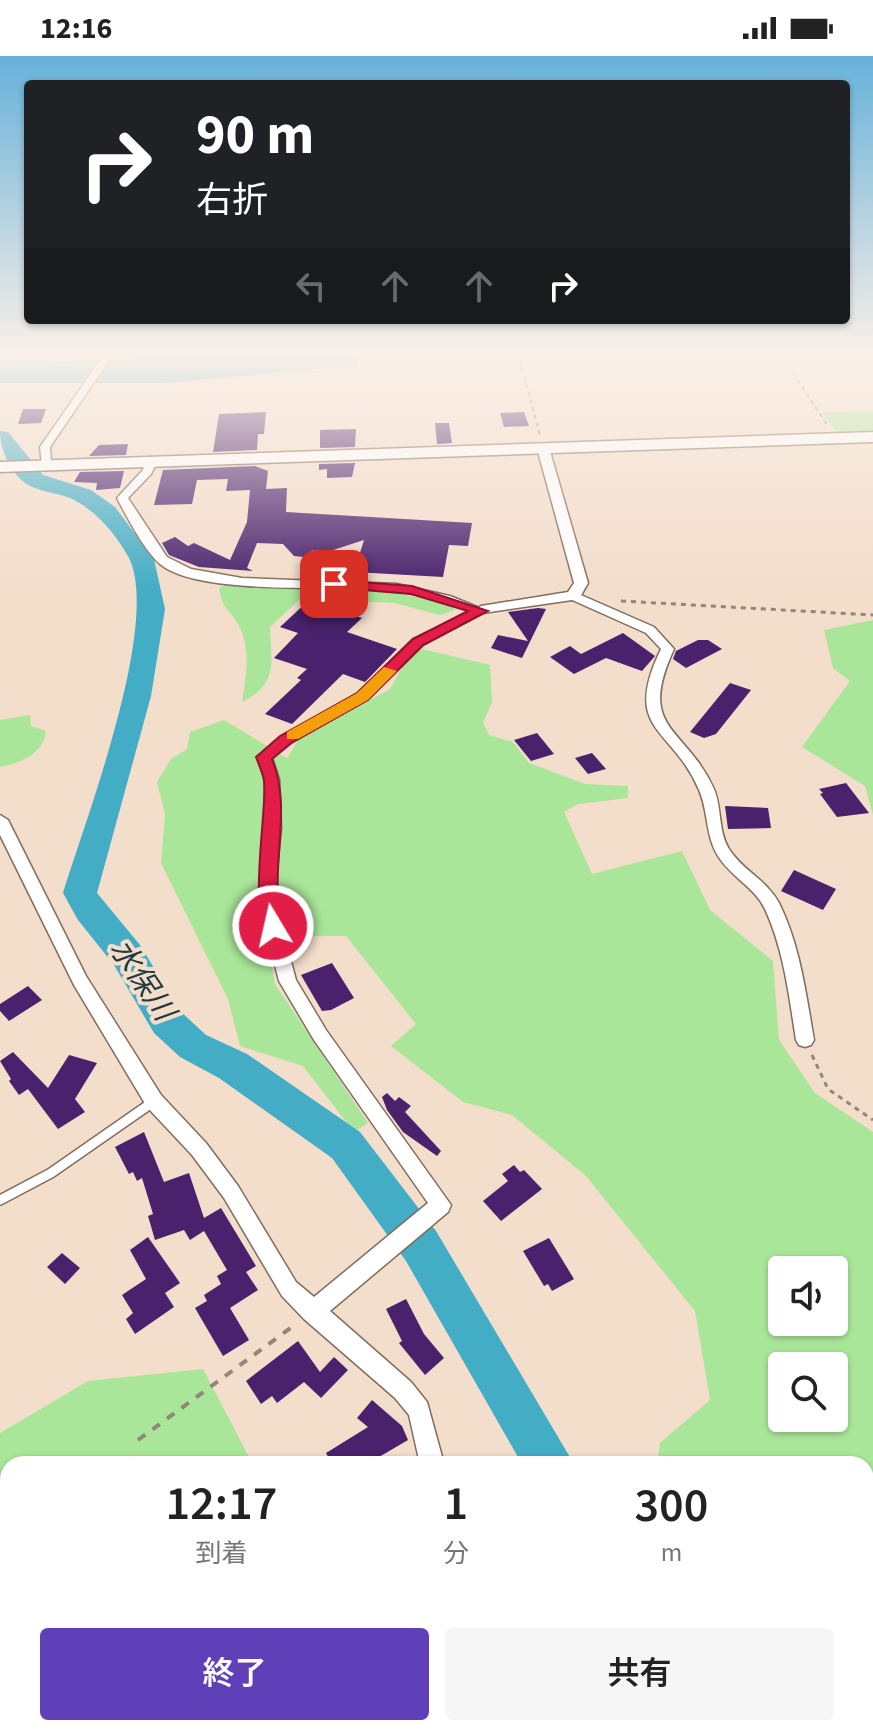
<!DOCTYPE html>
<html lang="ja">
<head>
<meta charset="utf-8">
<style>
  :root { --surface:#fff; --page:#f6f6f6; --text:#222; --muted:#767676; --accent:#6040b9 }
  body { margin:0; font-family:"Source Sans 3","Noto Sans JP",sans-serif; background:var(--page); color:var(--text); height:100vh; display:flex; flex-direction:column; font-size:30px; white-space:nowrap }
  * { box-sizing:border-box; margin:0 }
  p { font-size:26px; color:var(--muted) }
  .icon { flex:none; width:44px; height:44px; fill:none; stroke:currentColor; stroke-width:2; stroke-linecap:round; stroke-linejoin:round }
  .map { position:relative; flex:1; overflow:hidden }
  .side { position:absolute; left:0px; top:1400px; width:874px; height:280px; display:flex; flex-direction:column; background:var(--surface); border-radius:24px 24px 0 0; box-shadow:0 2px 6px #0004 }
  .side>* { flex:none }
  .top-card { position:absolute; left:24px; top:24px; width:826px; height:244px; border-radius:8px; box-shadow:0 2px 6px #0004; background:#202124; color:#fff; overflow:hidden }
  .fabs { position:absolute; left:768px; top:1200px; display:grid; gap:16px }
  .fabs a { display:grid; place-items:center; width:80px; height:80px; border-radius:8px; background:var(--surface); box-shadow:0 2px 6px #0004; font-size:40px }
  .pin { position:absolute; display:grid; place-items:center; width:68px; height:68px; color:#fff; margin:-34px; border-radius:16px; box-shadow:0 4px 12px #0006 }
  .me { position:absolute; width:88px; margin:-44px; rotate:351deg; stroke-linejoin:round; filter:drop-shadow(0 0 6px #0008) }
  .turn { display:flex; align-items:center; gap:28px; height:168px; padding:0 40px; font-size:36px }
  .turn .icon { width:104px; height:104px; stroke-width:2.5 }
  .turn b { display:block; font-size:56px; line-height:68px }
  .lanes { display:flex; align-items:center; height:76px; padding:0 40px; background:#0003; justify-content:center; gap:40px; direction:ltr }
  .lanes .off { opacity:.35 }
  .eta { display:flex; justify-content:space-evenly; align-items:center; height:136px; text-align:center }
  .eta b { font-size:48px; font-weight:600; line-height:56px }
  .action { display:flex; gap:16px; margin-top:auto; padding:16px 40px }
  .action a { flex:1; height:92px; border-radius:8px; background:var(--accent); color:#fff; font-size:32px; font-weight:600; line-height:92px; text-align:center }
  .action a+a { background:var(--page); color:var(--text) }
  .status { display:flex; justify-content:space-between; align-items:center; height:56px; padding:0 40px; background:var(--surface); direction:ltr }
  .status svg { height:22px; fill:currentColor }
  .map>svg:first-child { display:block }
  .green { fill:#aae69a; fill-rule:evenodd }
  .water { fill:#43adc5 }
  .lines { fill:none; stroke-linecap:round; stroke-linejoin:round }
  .river { fill:#43adc5; fill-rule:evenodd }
  .building { fill:#49216d }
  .service-casing { stroke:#806d5d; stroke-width:12 }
  .minor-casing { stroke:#806d5d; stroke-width:3 }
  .tertiary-casing { stroke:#806d5d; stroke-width:3 }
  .secondary-casing { stroke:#806d5d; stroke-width:3 }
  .path-far2 { stroke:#948578; stroke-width:2; stroke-dasharray:4 4; stroke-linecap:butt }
  .path-far1 { stroke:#948578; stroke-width:3; stroke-dasharray:5 5; stroke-linecap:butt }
  .path { stroke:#948578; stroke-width:4; stroke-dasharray:9 9; stroke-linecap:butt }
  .service { stroke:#fff; stroke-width:9 }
  .minor { fill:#fff; fill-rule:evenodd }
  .tertiary { fill:#fff; fill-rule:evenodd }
  .secondary { fill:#fff; fill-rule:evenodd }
  .route { fill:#e11d48; stroke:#92132f; stroke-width:2 }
  .slow { fill:#f59e0b }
  .labels { text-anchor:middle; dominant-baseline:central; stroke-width:8; stroke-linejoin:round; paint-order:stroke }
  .water-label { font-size:30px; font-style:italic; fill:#223a40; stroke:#f3ddcb }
</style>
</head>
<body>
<div class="status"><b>12:16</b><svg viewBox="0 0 49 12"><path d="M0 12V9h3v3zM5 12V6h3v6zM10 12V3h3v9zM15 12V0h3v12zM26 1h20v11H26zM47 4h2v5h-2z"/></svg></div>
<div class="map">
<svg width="873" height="1680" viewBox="0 0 873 1680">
  <rect width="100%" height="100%" fill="#f3ddcb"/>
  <!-- green -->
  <path class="green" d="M 873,355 L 873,376 L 837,377 L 822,356 Z
    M 228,527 L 393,536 L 450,549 L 455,554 L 440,559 L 394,547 L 301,542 L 270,571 C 271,607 279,627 242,646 C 246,622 251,593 239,570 C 230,552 223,556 219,532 Z
    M 873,564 L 873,759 L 865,730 L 802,691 L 850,625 L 833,612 L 824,574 Z
    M 422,593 L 490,609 L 492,647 L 483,666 L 489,679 L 513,686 L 529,707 L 585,728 L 628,730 L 628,742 L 578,748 L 564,756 L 592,818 L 682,795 L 710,854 L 773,905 L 779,984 L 815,1037 L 873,1076 L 873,1561 L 866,1557 L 866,1408 L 657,1408 L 660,1387 L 710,1344 L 695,1255 L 586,1120 L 512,1059 L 463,1046 L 391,990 L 416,968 L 346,880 L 308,880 L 268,889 L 275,928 L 368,1067 L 354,1076 L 303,1010 L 240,990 L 228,943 L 161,807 L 165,758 L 157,726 L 171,703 L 187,693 L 190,676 L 224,664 L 287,702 L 299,683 L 390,633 L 407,603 ZM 782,1214 L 834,1214 L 834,1266 L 782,1266 ZM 782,1310 L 834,1310 L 834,1362 L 782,1362 Z
    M 30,659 L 31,670 L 46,675 C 44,698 20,707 0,711 L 0,664 Z
    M 203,1313 L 250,1403 L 242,1408 L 8,1408 L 8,1672 L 64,1672 L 55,1680 L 0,1680 L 0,1377 L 88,1325 Z"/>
  <!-- water -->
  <path class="water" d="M 201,297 L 356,297 L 359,309 L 165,327 L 0,327 L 0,302 L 65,305 Z"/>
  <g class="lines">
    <!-- river -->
    <path class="river" d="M 0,375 L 8,376 L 43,419 L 91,434 L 115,451 L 154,503 L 165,553 L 151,640 L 97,837 L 140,889 L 180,955 L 206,979 L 247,998 L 360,1076 L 436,1175 L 574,1408 L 522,1408 L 406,1205 L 332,1102 L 219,1022 L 180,1001 L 154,977 L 114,909 L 78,864 L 63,837 C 85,765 161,568 129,502 C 118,481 97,456 76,445 C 62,437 44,437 30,430 C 11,420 0,394 0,375 Z
      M 777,1672 L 845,1672 L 848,1680 L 780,1680 Z"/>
  </g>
  <!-- building -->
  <path class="building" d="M 23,353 L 46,353 L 41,367 L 18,368 Z
    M 266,356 L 264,378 L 258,378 L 257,394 L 213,396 L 219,358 Z
    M 524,356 L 529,370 L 504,371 L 500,357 Z
    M 435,367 L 449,367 L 452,387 L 437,388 Z
    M 356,373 L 355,391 L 320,392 L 320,374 Z
    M 128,388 L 126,399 L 89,400 L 99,389 Z
    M 355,407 L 352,421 L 327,422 L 327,413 L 319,414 L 319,408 Z
    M 255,410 L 268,415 L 266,433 L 287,432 L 286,456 L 472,467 L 468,490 L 449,489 L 443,521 L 354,516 L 364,484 L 330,495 L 312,494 L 310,500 L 304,501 L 294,500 L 283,488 L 257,487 L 247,512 L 253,515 L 199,511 L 169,499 L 162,487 L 175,481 L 188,490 L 194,487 L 230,504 L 247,466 L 250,434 L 226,435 L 228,423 L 197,424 L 192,448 L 154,449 L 163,414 Z
    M 124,415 L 120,432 L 96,434 L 97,427 L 74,426 L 80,416 Z
    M 308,545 L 362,562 L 347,576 L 397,593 L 365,626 L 343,618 L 292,668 L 265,658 L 301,624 L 297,622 L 307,613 L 274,602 L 298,577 L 280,571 Z
    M 538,552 L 546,553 L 522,602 L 491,592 L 498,579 L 528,585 L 508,556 Z
    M 623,577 L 655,600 L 642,615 L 606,602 L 574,618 L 550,601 L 570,590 L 581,598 Z
    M 698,584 L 708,584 L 722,593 L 686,612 L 673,603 L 676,595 Z
    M 730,627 L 751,634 L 716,678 L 704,682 L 690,676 Z
    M 537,677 L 554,698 L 531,705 L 514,684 Z
    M 592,697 L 606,713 L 588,718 L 575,702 Z
    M 846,727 L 869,757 L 837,761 L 820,738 L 823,737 L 819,733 Z
    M 725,750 L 768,752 L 771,772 L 728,773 Z
    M 794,814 L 836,833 L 823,854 L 781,835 Z
    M 332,907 L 354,942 L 331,954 L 322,955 L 301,919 Z
    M 28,930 L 42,944 L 9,965 L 0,955 L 0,948 Z
    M 13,996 L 48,1032 L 69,999 L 97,1007 L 75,1043 L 85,1056 L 58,1073 L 28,1033 L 19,1039 L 9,1025 L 11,1023 L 0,1005 Z
    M 387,1037 L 395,1045 L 399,1041 L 411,1050 L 405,1056 L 441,1095 L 437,1100 L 403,1076 L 387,1054 L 382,1041 Z
    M 144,1076 L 164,1126 L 189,1117 L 204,1162 L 221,1152 L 256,1210 L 246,1216 L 258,1234 L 230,1252 L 249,1284 L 223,1300 L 195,1252 L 207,1245 L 204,1239 L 221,1228 L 217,1220 L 227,1214 L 204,1175 L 190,1184 L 184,1174 L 155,1184 L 148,1160 L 153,1158 L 142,1122 L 137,1125 L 133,1116 L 129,1118 L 115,1091 Z
    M 514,1109 L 520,1116 L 524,1114 L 542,1133 L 501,1165 L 483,1145 L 508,1125 L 502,1118 Z
    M 148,1181 L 180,1227 L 165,1237 L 174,1251 L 135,1278 L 126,1263 L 133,1257 L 122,1239 L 146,1223 L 130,1194 Z
    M 549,1182 L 574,1223 L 552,1235 L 548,1228 L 544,1230 L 523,1195 Z
    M 62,1197 L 80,1212 L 65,1228 L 47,1211 Z
    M 406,1243 L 424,1278 L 444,1302 L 425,1319 L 399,1287 L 402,1285 L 386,1253 Z
    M 298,1285 L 320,1316 L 334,1301 L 348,1314 L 321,1342 L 304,1326 L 277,1347 L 272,1340 L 261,1348 L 246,1325 Z
    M 372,1344 L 402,1370 L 408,1384 L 379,1401 L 383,1408 L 332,1408 L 326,1397 L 368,1371 L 357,1362 Z"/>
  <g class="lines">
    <defs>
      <path id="service" d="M 0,1144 L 51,1117 L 153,1046"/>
      <path id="minor" d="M 105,297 L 114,297 L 50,391 L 51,407 L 42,409 L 40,391 Z
        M 149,402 L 158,404 L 151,418 L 128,442 L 167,501 L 191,513 L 242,522 L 397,528 L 450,540 L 487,555 L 423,589 L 368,643 L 291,687 L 272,702 L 279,723 L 281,772 L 274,843 L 296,924 L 326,974 L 451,1149 L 448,1156 L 330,1255 L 411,1326 L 427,1346 L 444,1408 L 420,1408 L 409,1359 L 395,1342 L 304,1263 L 282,1240 L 224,1142 L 192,1099 L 147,1051 L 74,929 L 0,779 L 0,759 L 8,764 L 86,920 L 161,1039 L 206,1087 L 238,1130 L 296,1226 L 314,1241 L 428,1147 L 314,984 L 279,925 L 258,843 L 265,772 L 265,723 L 257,701 L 281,681 L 358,637 L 413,583 L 471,555 C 444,545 417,537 388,534 C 336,529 198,540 160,508 C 144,494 127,461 117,442 L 142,415 Z
        M 574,536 L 654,571 L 674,593 C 636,675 685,669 714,733 C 722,752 718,775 729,793 C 742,814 767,824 779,847 C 800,889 806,938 814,984 L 811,989 L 805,991 L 799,989 L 796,984 C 789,940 784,894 765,853 C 755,832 733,822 720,803 C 705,782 709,757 699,734 C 672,670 621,676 661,593 L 646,577 L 570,543 L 570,537 Z
        M 478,1672 L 505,1672 L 508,1680 L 481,1680 Z"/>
      <path id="tertiary" d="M 543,388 L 549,392 L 588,527 L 579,543 L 476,558 L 473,555 L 481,550 L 568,536 L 574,527 L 537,392 Z"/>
      <path id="secondary" d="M 873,376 L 873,386 L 0,416 L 0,406 Z"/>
    </defs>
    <!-- service casing -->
    <use href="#service" class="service-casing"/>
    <!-- minor casing -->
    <use href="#minor" class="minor-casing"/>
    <!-- tertiary casing -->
    <use href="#tertiary" class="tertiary-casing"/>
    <!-- secondary casing -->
    <use href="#secondary" class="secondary-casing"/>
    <!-- path-far2 -->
    <path class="path-far2" d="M 518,297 L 540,379
      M 781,297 L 827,369"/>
    <!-- path-far1 -->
    <path class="path-far1" d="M 621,545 L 873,559
      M 812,999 L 828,1033 L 873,1064"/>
    <!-- path -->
    <path class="path" d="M 138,1384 L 296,1268"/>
    <!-- service -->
    <use href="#service" class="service"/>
    <!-- minor -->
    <use href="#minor" class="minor"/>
    <!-- tertiary -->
    <use href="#tertiary" class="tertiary"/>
    <!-- secondary -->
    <use href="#secondary" class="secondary"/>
  </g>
  <!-- sky -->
  <linearGradient id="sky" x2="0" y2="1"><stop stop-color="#66b1da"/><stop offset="0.56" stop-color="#faf0e8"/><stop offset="1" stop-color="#faf0e8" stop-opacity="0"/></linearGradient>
  <rect width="873" height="533" fill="url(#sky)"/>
  <!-- route -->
  <path class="route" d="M 334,524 L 412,530 L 488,555 L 423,589 L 368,644 L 291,687 L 272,703 C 294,756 267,815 283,870 L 273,877 C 245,868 268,753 264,725 C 263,717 259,709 256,701 L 280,680 L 357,637 L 413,583 L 468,555 L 411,538 L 329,531 L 327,528 Z"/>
  <!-- slow -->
  <path class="slow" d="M 384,611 L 397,615 L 368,644 L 298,683 L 287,683 L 287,676 L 357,637 Z"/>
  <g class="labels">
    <!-- water labels -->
    <g class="water-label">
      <text transform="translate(142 924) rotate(56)">水保川</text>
    </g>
  </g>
</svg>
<div class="fabs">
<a><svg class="icon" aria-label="sound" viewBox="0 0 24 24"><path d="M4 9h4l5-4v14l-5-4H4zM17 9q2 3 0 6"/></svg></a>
<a><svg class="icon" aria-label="search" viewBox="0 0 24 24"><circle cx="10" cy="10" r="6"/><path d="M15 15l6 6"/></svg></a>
</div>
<div class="pin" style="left:334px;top:528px;background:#d93025"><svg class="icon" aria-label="arrive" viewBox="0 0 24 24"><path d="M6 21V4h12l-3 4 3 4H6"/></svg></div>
<svg class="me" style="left:273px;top:870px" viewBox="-20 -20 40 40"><circle r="17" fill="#e11d48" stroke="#fff" stroke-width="3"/><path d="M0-11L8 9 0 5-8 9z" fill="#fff"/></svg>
<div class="top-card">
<div class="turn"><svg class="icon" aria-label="right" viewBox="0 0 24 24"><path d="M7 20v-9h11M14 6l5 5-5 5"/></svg><div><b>90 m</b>右折</div></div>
<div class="lanes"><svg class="icon off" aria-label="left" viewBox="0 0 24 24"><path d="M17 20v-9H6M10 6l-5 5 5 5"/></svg><svg class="icon off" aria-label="ahead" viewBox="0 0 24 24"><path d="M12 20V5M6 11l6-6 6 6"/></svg><svg class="icon off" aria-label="ahead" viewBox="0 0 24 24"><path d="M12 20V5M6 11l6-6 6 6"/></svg><svg class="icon" aria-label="right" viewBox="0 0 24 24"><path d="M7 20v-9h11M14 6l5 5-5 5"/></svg></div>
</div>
<section class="side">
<div class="eta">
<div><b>12:17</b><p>到着</p></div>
<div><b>1</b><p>分</p></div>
<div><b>300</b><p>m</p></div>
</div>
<div class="action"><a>終了</a><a>共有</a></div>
</section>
</div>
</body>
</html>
